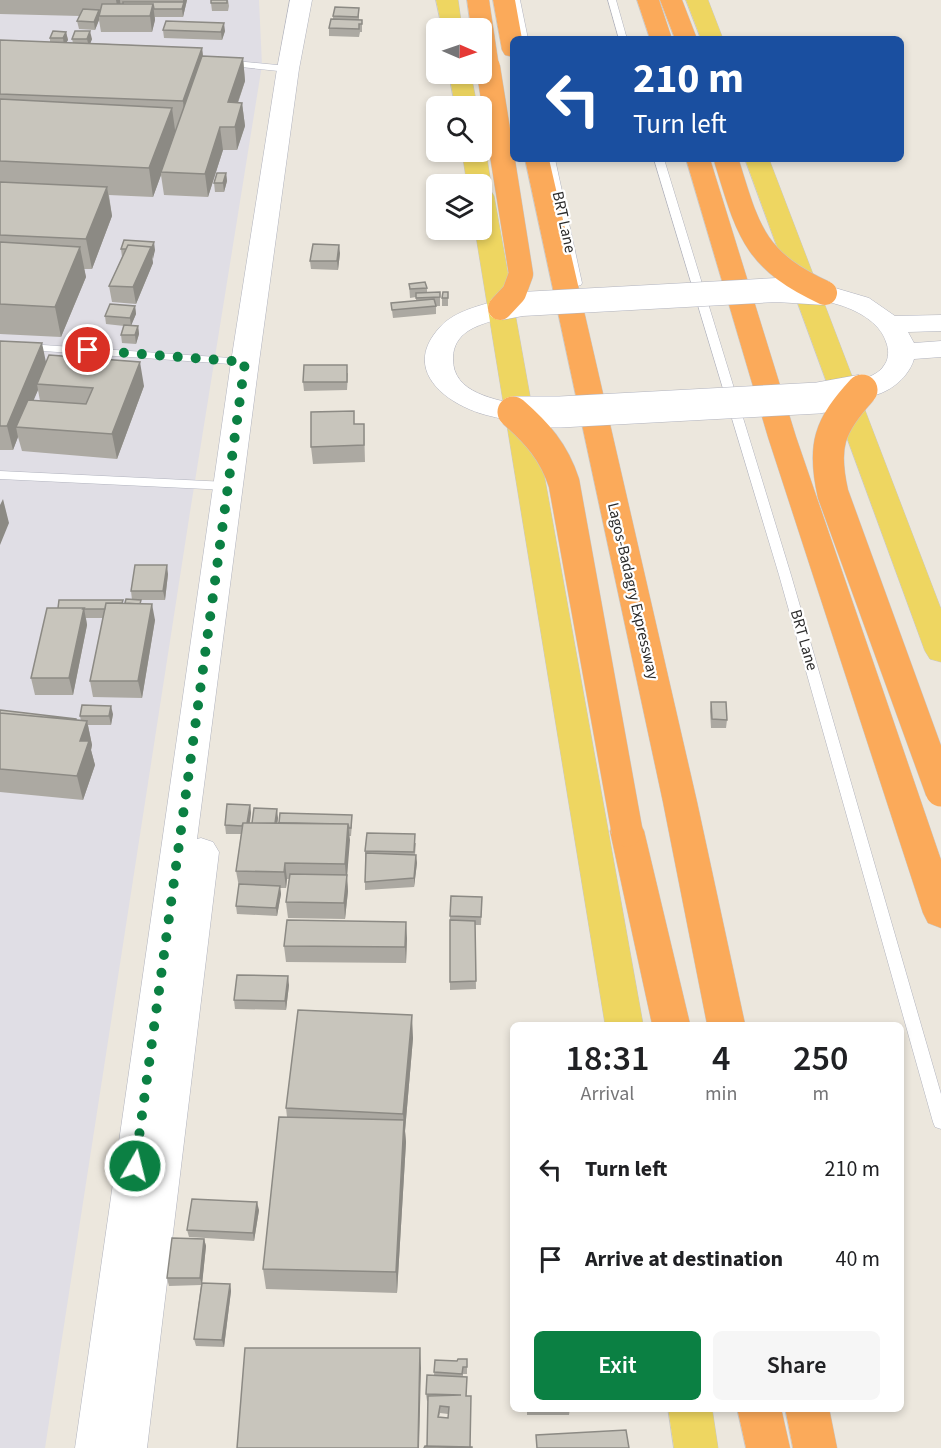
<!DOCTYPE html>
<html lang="en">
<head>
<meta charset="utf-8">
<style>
  :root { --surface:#fff; --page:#f6f6f6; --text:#202124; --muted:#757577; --accent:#0b8043 }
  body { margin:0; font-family:"Source Sans 3",sans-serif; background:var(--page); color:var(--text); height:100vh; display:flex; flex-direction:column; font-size:22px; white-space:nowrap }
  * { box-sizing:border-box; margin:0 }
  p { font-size:20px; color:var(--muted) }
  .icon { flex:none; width:33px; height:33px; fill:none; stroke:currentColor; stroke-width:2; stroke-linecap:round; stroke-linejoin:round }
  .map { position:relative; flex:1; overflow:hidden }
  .sheet { position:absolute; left:510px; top:1022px; width:394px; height:390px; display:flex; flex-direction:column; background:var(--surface); border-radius:9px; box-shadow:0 3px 9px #0003 }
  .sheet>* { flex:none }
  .hud { position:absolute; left:510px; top:36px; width:394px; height:126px; border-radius:9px; box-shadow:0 3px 9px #0003; background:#1a4fa0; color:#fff; overflow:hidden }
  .needle { width:39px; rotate:92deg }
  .controls { position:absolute; left:426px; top:18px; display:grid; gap:12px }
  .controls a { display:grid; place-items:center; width:66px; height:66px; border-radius:9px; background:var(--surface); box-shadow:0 3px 9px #0003; font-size:30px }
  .pin { position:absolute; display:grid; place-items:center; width:51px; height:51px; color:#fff; margin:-26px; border:3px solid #fff; border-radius:50%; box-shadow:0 2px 6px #0007 }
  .me { position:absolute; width:66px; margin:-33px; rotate:8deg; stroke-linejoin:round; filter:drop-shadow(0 0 4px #0008) }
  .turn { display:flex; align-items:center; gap:21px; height:126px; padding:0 24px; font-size:27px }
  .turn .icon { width:78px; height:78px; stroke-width:2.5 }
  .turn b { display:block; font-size:42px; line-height:51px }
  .eta { display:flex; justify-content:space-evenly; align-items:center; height:102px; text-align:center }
  .eta b { font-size:36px; font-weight:600; line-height:42px }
  .button { display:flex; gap:12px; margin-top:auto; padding:12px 24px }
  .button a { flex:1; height:69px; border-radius:9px; background:var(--accent); color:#fff; font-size:24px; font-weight:600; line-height:69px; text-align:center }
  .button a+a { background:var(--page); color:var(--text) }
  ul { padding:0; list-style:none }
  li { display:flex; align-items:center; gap:18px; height:90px; padding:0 24px }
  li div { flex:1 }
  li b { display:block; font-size:22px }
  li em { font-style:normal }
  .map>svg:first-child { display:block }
  .industrial { fill:#e0dee5 }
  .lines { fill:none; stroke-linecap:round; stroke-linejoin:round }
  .lane-casing { stroke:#b1b3be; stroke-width:1 }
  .secondary-casing { stroke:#b1b3be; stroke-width:1 }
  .primary-casing { stroke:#c8c8c8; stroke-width:1 }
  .highway-casing { stroke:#c8c8c8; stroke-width:1 }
  .lane { fill:#fff; fill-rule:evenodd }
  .secondary { fill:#fff; fill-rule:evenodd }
  .primary { fill:#eed661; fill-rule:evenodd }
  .highway { fill:#fbaa5a; fill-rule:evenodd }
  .secondary-bridge-far1-casing { stroke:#b1b3be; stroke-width:25; stroke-linecap:butt }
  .secondary-bridge-casing { stroke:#b1b3be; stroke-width:32; stroke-linecap:butt }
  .highway-bridge-far1-casing { stroke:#c8c8c8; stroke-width:25; stroke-linecap:butt }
  .highway-bridge-casing { stroke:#c8c8c8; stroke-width:32; stroke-linecap:butt }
  .secondary-bridge-far1 { stroke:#fff; stroke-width:24 }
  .secondary-bridge { stroke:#fff; stroke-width:31 }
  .highway-bridge-far1 { stroke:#fbaa5a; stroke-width:24 }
  .highway-bridge { stroke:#fbaa5a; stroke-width:31 }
  .wall { fill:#aca9a2; fill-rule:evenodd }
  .shaded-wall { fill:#8c8a84 }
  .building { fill:#c8c5bc; stroke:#8c8a84; stroke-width:1.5; fill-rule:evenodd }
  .route { stroke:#0b8043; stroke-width:10; stroke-dasharray:0 18 }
  .labels { text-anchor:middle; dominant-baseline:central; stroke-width:4.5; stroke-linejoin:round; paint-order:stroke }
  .street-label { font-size:16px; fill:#2b2b2b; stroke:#fff }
</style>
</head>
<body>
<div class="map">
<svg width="941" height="1448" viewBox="0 0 941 1448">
  <rect width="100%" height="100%" fill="#ece7dd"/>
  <!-- industrial -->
  <path class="industrial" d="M 0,0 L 259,0 L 262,65 L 190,512 L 45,1448 L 0,1448 Z"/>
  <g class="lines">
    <defs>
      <path id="lane" d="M 512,0 L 520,0 L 528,39 L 520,39 Z
        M 608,0 L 616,0 L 627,39 L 619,39 Z
        M 225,60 L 288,66 L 293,69 L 288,72 L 222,65 L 220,63 Z
        M 545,159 L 555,159 L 582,283 L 581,285 L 577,286 L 572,283 Z
        M 654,159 L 664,159 L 791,575 L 941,1094 L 941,1129 L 935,1127 L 933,1122 L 779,575 Z
        M 0,342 L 245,359 L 251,362 L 245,365 L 0,348 Z
        M 0,471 L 227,482 L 233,486 L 227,490 L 0,479 Z"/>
      <path id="secondary" d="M 290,0 L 312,0 L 299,69 L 259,362 L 197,839 L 201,838 L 213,842 L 219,852 L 147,1448 L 75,1448 L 231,362 L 277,69 Z
        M 825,285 L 869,298 L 895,316 L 941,315 L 941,331 L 908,332 L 914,343 L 941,341 L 941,357 L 914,359 C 907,383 877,402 852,396 L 848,390 C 857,377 877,379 885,364 C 889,358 889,349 886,342 C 880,322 855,309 836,304 C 827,301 818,301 812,293 L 816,287 Z
        M 500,300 L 509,302 L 513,308 C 505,320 481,322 468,331 C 459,337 453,346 453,358 C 452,394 496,399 523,406 L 527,412 L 523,418 C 510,422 499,418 486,415 C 445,404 400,369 441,326 C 455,311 481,305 500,300 Z"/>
      <path id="primary" d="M 436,0 L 458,0 L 462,28 L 442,28 Z
        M 686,0 L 708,0 L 723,39 L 701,39 Z
        M 449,74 L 471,74 L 477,106 L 455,106 Z
        M 482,147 L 486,152 L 491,184 L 486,190 L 491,191 L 494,196 L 643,1024 L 605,1024 L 475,230 L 482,230 L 482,184 L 467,184 L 462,152 L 482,152 Z
        M 745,159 L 769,159 L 941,609 L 941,662 L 930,659 L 925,651 Z
        M 668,1408 L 712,1408 L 718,1448 L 674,1448 Z"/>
      <path id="highway" d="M 467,0 L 489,0 L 499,67 L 496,72 L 482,72 L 482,28 L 471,28 Z
        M 493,0 L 515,0 L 522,39 L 513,39 L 513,57 L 505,55 L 502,50 Z
        M 637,0 L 659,0 L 672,39 L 650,39 Z
        M 660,0 L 682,0 L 697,39 L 675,39 Z
        M 525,159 L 549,159 L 697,802 L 745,1024 L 707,1024 L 663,802 Z
        M 686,159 L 710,159 L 796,437 L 941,860 L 941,928 L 928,923 L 923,913 L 768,437 Z
        M 627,817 L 639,821 L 644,831 L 690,1024 L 652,1024 L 610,831 L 615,821 Z
        M 737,1408 L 781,1408 L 790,1448 L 746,1448 Z
        M 785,1408 L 829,1408 L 837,1448 L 793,1448 Z"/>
    </defs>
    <!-- lane casing -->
    <use href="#lane" class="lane-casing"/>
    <!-- secondary casing -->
    <use href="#secondary" class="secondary-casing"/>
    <!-- primary casing -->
    <use href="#primary" class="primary-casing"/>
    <!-- highway casing -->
    <use href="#highway" class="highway-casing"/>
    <!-- lane -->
    <use href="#lane" class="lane"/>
    <!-- secondary -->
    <use href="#secondary" class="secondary"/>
    <!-- primary -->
    <use href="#primary" class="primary"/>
    <!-- highway -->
    <use href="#highway" class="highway"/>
    <defs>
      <path id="secondary-bridge-far1" d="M 500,308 L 522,304 L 777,290 L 825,293"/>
      <path id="secondary-bridge" d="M 513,412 L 560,412 L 818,398 L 862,390"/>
      <path id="highway-bridge-far1" d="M 488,67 L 521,274 L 514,293 L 500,308
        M 726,159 C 748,230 753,260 825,293"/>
      <path id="highway-bridge" d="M 862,390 C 829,426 822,446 833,494 L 941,791
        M 513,412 C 537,433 554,452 564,483 L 627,831"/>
    </defs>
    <!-- secondary-bridge-far1 casing -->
    <use href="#secondary-bridge-far1" class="secondary-bridge-far1-casing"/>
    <!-- secondary-bridge casing -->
    <use href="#secondary-bridge" class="secondary-bridge-casing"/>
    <!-- highway-bridge-far1 casing -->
    <use href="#highway-bridge-far1" class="highway-bridge-far1-casing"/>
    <!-- highway-bridge casing -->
    <use href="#highway-bridge" class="highway-bridge-casing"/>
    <!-- secondary-bridge-far1 -->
    <use href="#secondary-bridge-far1" class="secondary-bridge-far1"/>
    <!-- secondary-bridge -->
    <use href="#secondary-bridge" class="secondary-bridge"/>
    <!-- highway-bridge-far1 -->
    <use href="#highway-bridge-far1" class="highway-bridge-far1"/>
    <!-- highway-bridge -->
    <use href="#highway-bridge" class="highway-bridge"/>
  </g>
  <!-- wall -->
  <path class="wall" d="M 0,0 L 187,0 L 183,17 L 155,17 L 155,20 L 152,32 L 101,32 L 99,20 L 95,30 L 79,29 L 77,21 L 80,16 L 0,14 Z
    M 228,0 L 229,6 L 228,11 L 212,11 L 211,3 Z
    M 359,8 L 359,20 L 362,20 L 362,32 L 360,32 L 359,37 L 329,36 L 329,28 L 333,19 L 333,16 Z
    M 163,30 L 225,31 L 222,40 L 164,38 Z
    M 66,32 L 68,40 L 66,43 L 73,43 L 72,39 L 92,39 L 90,43 L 202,48 L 203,56 L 243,58 L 245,81 L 238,103 L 242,103 L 245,126 L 237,150 L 223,150 L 208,197 L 164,195 L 161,175 L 153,197 L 109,195 L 112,216 L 92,269 L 84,269 L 86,277 L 61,337 L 0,334 L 0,40 L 50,42 L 50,38 Z
    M 226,173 L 227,181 L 224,192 L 215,192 L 214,183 Z
    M 121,249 L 155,250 L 152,259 L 153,263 L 136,304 L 112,302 L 109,286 L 122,257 Z
    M 340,253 L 338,270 L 311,269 L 310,261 Z
    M 409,284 L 427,288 L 427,292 L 440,292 L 440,306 L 436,306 L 436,314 L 393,318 L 391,303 L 416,301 L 416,297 L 410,298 Z
    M 448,292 L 448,306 L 442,306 L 442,298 Z
    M 135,306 L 136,314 L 131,325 L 138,326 L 139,334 L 136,344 L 122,343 L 121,335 L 124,326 L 106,324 L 105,316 Z
    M 0,341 L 46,362 L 144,386 L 117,459 L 22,451 L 18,437 L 13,450 L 0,450 ZM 38,390 L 40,401 L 33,400 Z
    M 348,373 L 347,390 L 304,391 L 303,382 Z
    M 355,424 L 364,424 L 365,462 L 313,464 L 311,447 Z
    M 168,574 L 165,600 L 141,600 L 141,604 L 155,620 L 142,698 L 93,697 L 90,681 L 103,618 L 86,618 L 87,625 L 73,695 L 35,695 L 31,678 L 58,608 L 124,603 L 132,600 L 131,591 Z
    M 711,702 L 727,720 L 726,728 L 711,728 L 710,711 Z
    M 0,710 L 81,721 L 80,716 L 113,714 L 111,725 L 88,725 L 92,745 L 91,750 L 95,765 L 83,800 L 0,792 Z
    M 250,805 L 251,813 L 250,823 L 278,818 L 277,823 L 352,815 L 352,824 L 351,836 L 349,836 L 347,877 L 348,891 L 345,919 L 288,918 L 286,902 L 289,879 L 287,879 L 286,888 L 280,888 L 281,894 L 277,916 L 237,914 L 236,906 L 239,887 L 236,871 L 241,834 L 226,834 L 225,825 Z
    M 416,843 L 415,855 L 417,863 L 414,887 L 365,890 L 365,851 Z
    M 482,897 L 481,925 L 475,925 L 476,989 L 450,990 L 450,916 Z
    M 407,938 L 406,963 L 286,962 L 284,946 Z
    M 289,985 L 286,1010 L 235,1009 L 234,1000 Z
    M 413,1038 L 405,1131 L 406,1142 L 397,1293 L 266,1289 L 263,1269 L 287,1117 L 286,1108 Z
    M 259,1210 L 254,1241 L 189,1237 L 187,1230 Z
    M 204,1239 L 206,1246 L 202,1283 L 230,1284 L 231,1291 L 224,1347 L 196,1346 L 194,1339 L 201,1285 L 169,1286 L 167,1278 Z
    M 467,1359 L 467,1374 L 463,1374 L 463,1376 L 466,1396 L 427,1446 L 428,1401 L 427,1401 L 426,1394 L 434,1375 L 435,1360 L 457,1361 ZM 440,1413 L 448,1414 L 448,1418 L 439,1417 Z
    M 527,1408 L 570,1408 L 569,1415 L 527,1415 Z"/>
  <!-- shaded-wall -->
  <path class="shaded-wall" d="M 116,0 L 120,0 L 121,9 L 119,17 Z
    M 183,0 L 187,0 L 183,17 L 182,9 L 183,3 Z
    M 153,4 L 155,20 L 152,32 L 150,16 Z
    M 99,10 L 100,16 L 99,16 L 99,20 L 95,30 L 94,22 Z
    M 224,23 L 225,31 L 222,40 L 221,32 Z
    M 90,31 L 92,39 L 89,47 L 87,39 Z
    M 66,32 L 68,40 L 64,46 L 63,38 Z
    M 202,48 L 205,76 L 186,130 L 183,101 Z
    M 243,58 L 245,81 L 230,125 L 228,102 Z
    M 242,103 L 245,126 L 237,150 L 235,127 Z
    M 172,108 L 176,137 L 161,172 L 161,175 L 153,197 L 149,168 Z
    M 220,127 L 223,150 L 208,197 L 205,174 Z
    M 226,173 L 227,181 L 224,192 L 223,183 Z
    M 107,187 L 112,216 L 92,269 L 86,239 Z
    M 154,242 L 155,250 L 153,259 L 151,250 Z
    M 339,245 L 340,253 L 338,270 L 337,261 Z
    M 80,247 L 86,277 L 61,337 L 55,307 Z
    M 151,247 L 153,263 L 136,304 L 133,287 Z
    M 135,306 L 136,314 L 131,326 L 130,318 Z
    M 138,326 L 139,334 L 136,344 L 135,335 Z
    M 42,343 L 47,367 L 37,384 L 38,390 L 22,428 L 16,427 L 18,437 L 13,450 L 7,426 Z
    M 140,362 L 144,386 L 117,459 L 112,434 Z
    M 3,499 L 9,523 L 0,545 L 0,505 Z
    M 167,565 L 168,574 L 165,600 L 163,591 Z
    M 152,604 L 155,620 L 142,698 L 138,681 Z
    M 84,608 L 87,625 L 73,695 L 69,678 Z
    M 111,706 L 113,714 L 111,725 L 109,716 Z
    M 87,721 L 92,745 L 91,750 L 95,765 L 83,800 L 77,776 L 80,741 Z
    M 250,805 L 251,813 L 248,834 L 247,826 Z
    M 277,809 L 278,818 L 276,836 L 274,827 Z
    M 348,824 L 350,840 L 347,877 L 348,891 L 345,919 L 344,903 L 346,878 L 345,864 Z
    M 416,855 L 417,863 L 414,887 L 414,878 Z
    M 285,863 L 287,879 L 286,888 L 284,872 Z
    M 280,886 L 281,894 L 277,916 L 276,908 Z
    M 406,922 L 407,938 L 406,963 L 405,947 Z
    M 288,976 L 289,985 L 286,1010 L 285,1001 Z
    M 412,1015 L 413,1038 L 405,1131 L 406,1142 L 397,1293 L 396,1272 L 404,1126 L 403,1114 Z
    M 257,1202 L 259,1210 L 254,1241 L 253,1233 Z
    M 204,1239 L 206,1246 L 202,1285 L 200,1278 Z
    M 230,1284 L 231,1291 L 224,1347 L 222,1340 Z
    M 420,1348 L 421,1368 L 419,1448 L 418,1448 Z"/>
  <!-- building -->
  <path class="building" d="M 211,0 L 227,0 L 227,3 L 211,3 Z
    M 123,2 L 184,2 L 182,9 L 154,9 L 153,4 L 123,4 Z
    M 102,4 L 153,4 L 150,16 L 99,16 Z
    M 335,7 L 359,8 L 358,17 L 333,16 Z
    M 83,9 L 99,10 L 94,22 L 77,21 Z
    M 331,19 L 362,20 L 362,24 L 359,24 L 359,29 L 329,28 Z
    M 166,21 L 224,23 L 221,32 L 163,30 Z
    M 53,31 L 66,32 L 63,38 L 50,38 Z
    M 75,31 L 90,31 L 87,39 L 72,39 Z
    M 0,40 L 202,48 L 183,101 L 0,94 Z
    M 202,56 L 243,58 L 228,102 L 242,103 L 235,127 L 220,127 L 205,174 L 161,172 Z
    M 0,99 L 172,108 L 149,168 L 0,161 Z
    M 217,173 L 226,173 L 223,183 L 214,183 Z
    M 0,182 L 107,187 L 86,239 L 0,235 Z
    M 124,240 L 154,242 L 151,250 L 151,247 L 128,245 L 126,249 L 121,249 Z
    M 0,242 L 80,247 L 55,307 L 0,304 Z
    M 313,244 L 339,245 L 337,261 L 310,261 Z
    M 128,245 L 151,247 L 133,287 L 109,286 Z
    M 425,282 L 427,288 L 410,289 L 409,284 Z
    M 440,292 L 440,297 L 416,298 L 416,293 Z
    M 443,292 L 448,292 L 448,298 L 442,298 Z
    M 434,299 L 436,306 L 392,310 L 391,303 Z
    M 110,304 L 135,306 L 130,318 L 105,316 Z
    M 124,325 L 138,326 L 135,335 L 121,335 Z
    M 0,341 L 42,343 L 7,426 L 0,426 Z
    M 49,355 L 140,362 L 112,434 L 16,427 L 28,400 L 86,404 L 93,388 L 37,384 Z
    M 304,365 L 347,365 L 347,382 L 303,382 Z
    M 354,411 L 354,424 L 364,424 L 364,445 L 311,447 L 311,412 Z
    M 135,565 L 167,565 L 163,591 L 131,591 Z
    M 126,599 L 141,600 L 140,604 L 125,603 Z
    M 59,600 L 123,600 L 122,603 L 106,603 L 105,609 L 83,609 L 84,608 L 58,608 Z
    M 106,603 L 152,604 L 138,681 L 90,681 Z
    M 47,608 L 84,608 L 69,678 L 31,678 Z
    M 711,702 L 726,702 L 727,720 L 712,719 Z
    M 82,705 L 111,706 L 109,716 L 80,716 Z
    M 0,710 L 76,719 L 76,720 L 0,713 Z
    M 0,713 L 87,721 L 80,741 L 89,741 L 77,776 L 0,769 Z
    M 227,804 L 250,805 L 247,823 L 243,823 L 242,826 L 225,825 Z
    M 254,808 L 277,809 L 275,823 L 252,823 Z
    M 280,813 L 352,815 L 351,828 L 349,828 L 348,824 L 279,823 Z
    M 243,823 L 348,824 L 345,864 L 285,863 L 284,872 L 236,871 Z
    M 367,833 L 415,834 L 414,852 L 365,851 Z
    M 366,853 L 416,855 L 414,878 L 365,882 Z
    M 290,874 L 347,875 L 344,903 L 286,902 Z
    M 239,884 L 280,886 L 276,908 L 236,906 Z
    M 451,896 L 482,897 L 481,917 L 450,916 Z
    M 287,920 L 406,922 L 405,947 L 284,946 Z
    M 450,920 L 475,921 L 476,981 L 450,982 Z
    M 237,975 L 288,976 L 285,1001 L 234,1000 Z
    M 298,1010 L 412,1015 L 403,1114 L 286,1108 Z
    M 279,1117 L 404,1120 L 396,1272 L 263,1269 Z
    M 192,1199 L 257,1202 L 253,1233 L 187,1230 Z
    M 172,1238 L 204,1239 L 200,1278 L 167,1278 Z
    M 202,1283 L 230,1284 L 222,1340 L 194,1339 Z
    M 245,1348 L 420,1348 L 418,1448 L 237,1448 Z
    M 458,1359 L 467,1359 L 467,1367 L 463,1367 L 462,1374 L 434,1372 L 435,1360 L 457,1361 Z
    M 427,1375 L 467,1377 L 466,1396 L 471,1396 L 470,1447 L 427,1446 L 428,1396 L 461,1395 L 426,1394 ZM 440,1406 L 449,1407 L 448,1418 L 438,1417 Z
    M 626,1430 L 629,1448 L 537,1448 L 536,1435 Z
    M 425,1446 L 472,1447 L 472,1448 L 424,1448 Z"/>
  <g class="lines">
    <!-- route -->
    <path class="route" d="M 88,350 L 245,362 L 135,1166"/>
  </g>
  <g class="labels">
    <!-- street labels -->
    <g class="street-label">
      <text transform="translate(564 222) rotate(78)">BRT Lane</text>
      <text transform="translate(633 591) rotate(77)">Lagos-Badagry Expressway</text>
      <text transform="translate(804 640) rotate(74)">BRT Lane</text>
    </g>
  </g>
</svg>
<div class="controls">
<a><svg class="needle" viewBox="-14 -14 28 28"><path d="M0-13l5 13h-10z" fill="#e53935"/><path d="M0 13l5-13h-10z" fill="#757577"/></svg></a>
<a><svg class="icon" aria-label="search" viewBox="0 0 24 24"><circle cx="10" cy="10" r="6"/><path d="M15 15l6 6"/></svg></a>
<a><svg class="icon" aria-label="layers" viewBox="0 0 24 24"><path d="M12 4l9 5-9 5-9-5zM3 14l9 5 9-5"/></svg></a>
</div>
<div class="pin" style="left:88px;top:350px;background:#d93025"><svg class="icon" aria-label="arrive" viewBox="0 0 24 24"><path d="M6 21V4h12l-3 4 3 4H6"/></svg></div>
<svg class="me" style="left:135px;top:1166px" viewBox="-20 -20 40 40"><circle r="17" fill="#0b8043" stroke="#fff" stroke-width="3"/><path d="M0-11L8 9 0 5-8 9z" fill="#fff"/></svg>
<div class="hud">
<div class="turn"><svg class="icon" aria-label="left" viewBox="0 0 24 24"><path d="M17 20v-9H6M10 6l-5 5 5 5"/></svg><div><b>210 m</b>Turn left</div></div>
</div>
<section class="sheet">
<div class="eta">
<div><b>18:31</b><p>Arrival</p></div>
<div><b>4</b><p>min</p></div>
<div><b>250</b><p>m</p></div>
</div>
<ul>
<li><svg class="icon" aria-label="left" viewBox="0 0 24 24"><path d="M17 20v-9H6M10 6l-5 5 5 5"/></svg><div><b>Turn left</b></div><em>210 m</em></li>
<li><svg class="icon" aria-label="arrive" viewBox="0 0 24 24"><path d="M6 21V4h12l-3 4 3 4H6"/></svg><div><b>Arrive at destination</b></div><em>40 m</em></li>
</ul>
<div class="button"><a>Exit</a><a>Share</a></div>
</section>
</div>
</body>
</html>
